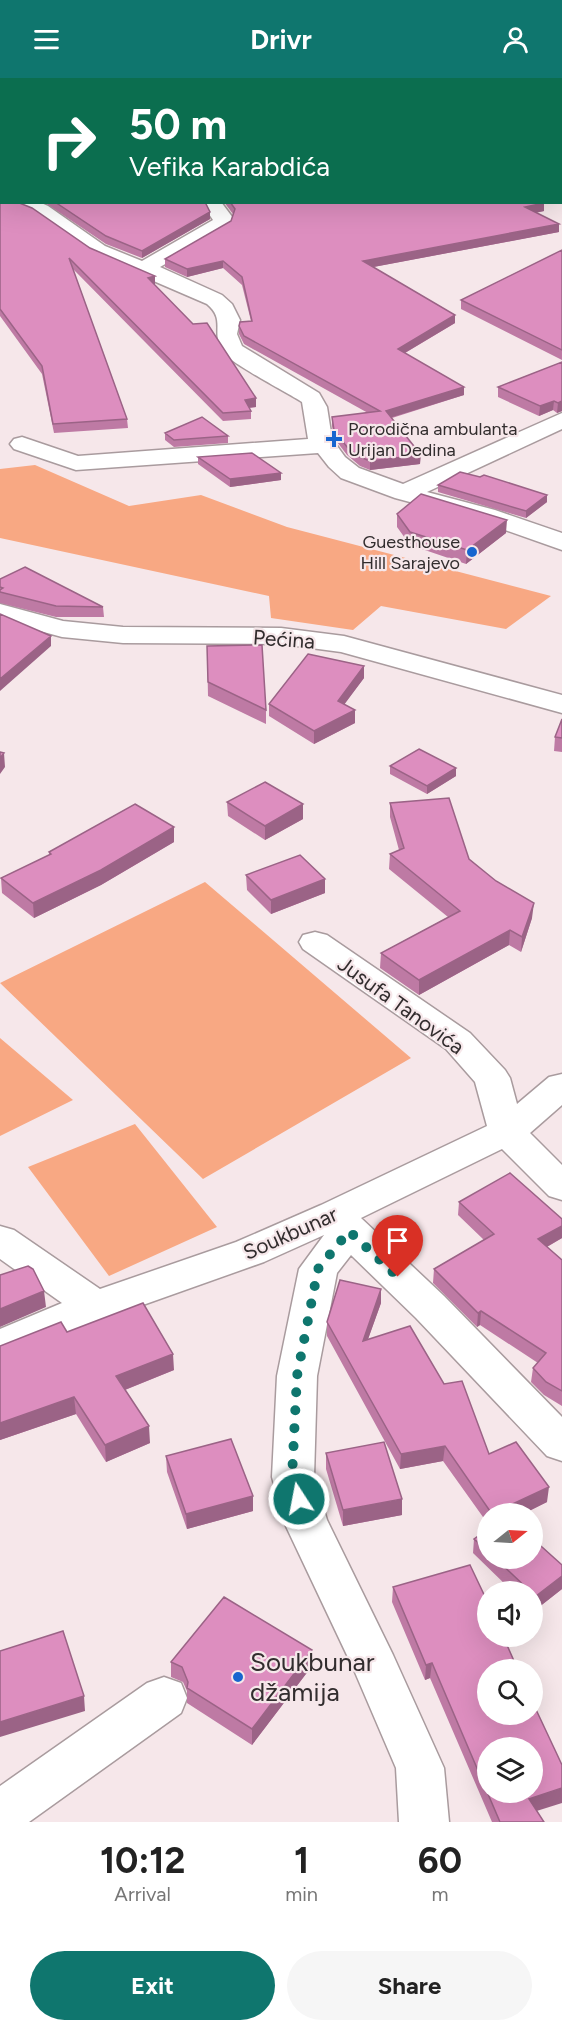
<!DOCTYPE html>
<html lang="en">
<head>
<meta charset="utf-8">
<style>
  :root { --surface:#fff; --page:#f6f6f6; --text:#222; --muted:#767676; --accent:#0f766e }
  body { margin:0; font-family:Figtree,sans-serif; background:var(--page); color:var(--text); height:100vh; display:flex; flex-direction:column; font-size:22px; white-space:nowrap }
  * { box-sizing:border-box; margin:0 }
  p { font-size:20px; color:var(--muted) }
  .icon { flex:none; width:33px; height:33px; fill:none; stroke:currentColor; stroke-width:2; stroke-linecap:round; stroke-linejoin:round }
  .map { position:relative; height:1744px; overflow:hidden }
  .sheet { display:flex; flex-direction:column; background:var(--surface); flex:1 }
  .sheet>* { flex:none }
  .hud { position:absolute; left:0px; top:0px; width:562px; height:126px; box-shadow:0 6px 24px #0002; background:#0b6e4f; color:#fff; overflow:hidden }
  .needle { width:39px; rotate:72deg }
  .controls { position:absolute; left:477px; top:1425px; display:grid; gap:12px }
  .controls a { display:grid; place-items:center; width:66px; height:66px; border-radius:50%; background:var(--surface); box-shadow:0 6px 24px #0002; font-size:30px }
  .pin { position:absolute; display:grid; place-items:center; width:51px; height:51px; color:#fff; margin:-62px -26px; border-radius:50% 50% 50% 0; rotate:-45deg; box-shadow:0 0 6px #0007 }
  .pin .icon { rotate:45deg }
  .me { position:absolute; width:66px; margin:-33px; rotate:349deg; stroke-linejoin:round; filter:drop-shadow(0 0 4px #0008) }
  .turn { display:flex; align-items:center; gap:21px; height:126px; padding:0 30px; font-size:27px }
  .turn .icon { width:78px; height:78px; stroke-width:2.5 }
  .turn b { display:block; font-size:42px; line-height:51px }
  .eta { display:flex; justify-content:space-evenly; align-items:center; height:102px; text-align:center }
  .eta b { font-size:36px; font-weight:700; line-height:42px }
  .action { display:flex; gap:12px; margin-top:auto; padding:12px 30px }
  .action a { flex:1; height:69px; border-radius:36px; background:var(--accent); color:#fff; font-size:24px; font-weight:700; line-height:69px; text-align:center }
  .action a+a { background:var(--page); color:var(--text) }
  header { display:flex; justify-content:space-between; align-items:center; height:78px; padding:0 30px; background:var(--accent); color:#fff; font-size:27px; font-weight:700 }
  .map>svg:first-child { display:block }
  .green { fill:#f8a883 }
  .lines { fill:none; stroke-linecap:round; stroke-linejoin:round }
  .minor-casing { stroke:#a99b9e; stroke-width:3 }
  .major-casing { stroke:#a99b9e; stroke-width:3 }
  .path { stroke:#8f8587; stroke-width:2; stroke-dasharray:1 3; stroke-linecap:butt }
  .minor { fill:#fff; fill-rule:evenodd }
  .major { fill:#fff; fill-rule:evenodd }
  .wall { fill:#be7aa4 }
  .shaded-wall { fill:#9b6386 }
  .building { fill:#dd8ebf; stroke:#9b6386; stroke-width:1.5; fill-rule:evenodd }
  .route { stroke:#0f766e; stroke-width:10; stroke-dasharray:0 18 }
  .poi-dot { fill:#1765cf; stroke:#f6e7ea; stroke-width:2 }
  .labels { text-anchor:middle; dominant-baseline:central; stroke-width:4.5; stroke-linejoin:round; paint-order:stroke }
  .far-poi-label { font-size:18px; fill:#322d2e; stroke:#f6e7ea; text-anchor:start }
  .street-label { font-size:21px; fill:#322d2e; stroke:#f6e7ea }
  .near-poi-label { font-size:26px; fill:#322d2e; stroke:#f6e7ea; text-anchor:start }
</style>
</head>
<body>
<header><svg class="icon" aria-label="menu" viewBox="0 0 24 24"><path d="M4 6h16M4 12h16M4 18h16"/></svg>Drivr<svg class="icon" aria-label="person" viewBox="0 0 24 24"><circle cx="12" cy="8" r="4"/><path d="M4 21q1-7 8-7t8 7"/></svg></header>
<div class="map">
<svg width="562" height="1744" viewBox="0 0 562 1744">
  <rect width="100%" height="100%" fill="#f6e7ea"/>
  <!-- green -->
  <path class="green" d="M 0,0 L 332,0 L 334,1 L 2,2 L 0,111 Z
    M 35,387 L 129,428 L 201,417 L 287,449 L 551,518 L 506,551 L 381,528 L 353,552 L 271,540 L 269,518 L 0,460 L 0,391 Z
    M 205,804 L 411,980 L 203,1101 L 0,905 Z
    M 0,960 L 73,1022 L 0,1058 Z
    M 135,1046 L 217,1149 L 109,1198 L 28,1089 Z"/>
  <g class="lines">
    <defs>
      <path id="minor" d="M 353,0 L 373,0 L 374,2 L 354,2 Z
        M 561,105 L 562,105 L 562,117 L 561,117 Z
        M 11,124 L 39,124 L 48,128 L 105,168 L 142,183 L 213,142 L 201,124 L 221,124 L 233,140 L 230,149 L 160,189 L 222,217 L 232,226 L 240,242 L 237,256 L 242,268 L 319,315 L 327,329 L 332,361 L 345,379 L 359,390 L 403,406 L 562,335 L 562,351 L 427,414 L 495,432 L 562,455 L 562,472 L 477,442 L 395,420 L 341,400 L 329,389 L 318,375 L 76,392 L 14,371 L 10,366 L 14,361 L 22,359 L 78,378 L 308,361 L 302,324 C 288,315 228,284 222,273 C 211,253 226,242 207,226 L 91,176 L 34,136 L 13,128 Z
        M 0,526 L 63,543 L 123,549 L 281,550 L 344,558 L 562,617 L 562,635 L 341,574 L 281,566 L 123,565 L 62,559 L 0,542 Z
        M 315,854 L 327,857 L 470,955 L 505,992 L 510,1000 L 517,1026 L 549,999 L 562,996 L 562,1027 L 530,1055 L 562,1087 L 562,1122 L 549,1118 L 502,1071 L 361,1140 L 444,1218 L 562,1339 L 562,1383 L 547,1378 L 416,1240 L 351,1177 L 337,1195 L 317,1298 L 314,1399 L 327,1442 L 393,1577 L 444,1690 L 449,1744 L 399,1744 L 396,1690 L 354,1592 L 283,1442 L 272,1399 L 277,1298 L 299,1191 L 324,1157 L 264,1184 L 109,1239 L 0,1284 L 0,1251 L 62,1225 L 0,1181 L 0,1148 L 14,1152 L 100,1211 L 236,1164 L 321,1127 L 487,1048 L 475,1004 L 446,971 L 303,871 L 299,864 L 303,857 Z
        M 164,1599 L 181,1605 L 187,1620 L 181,1635 L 29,1744 L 0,1744 L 0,1708 L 147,1605 Z"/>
      <path id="major" d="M 420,0 L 439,0 L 440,2 L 421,2 Z
        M 561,79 L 562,80 L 562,92 L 561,91 Z"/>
    </defs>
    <!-- minor casing -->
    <use href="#minor" class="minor-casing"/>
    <!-- major casing -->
    <use href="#major" class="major-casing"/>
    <!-- path -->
    <path class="path" d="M 241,2 L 246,0"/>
    <!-- minor -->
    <use href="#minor" class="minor"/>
    <!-- major -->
    <use href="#major" class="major"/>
  </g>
  <!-- wall -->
  <path class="wall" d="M 517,0 L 562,0 L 562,44 L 561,44 L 561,2 L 524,2 Z
    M 0,110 L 2,124 L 90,170 L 155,206 L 154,206 L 256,329 L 249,330 L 251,333 L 251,341 L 223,343 L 73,191 L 127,341 L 128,350 L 54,355 L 42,296 L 0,238 Z
    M 44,124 L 205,124 L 210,141 L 142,180 L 106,166 Z
    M 224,124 L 543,124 L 544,133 L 535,135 L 559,146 L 559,154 L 373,189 L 455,237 L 455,245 L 405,275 L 464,317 L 392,340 L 420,386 L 370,392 L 360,388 L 347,377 L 334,360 L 332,348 L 332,339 L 368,335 L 244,266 L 239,256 L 239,248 L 251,243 L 242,207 L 223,190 L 187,199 L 165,189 L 165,181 L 231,143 L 233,136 Z
    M 562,172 L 562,282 L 461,231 L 461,222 Z
    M 562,284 L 562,333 L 557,335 L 553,332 L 539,338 L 498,319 L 498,309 Z
    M 165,355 L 228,358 L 228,365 L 174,369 L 165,362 Z
    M 198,379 L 281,402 L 230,409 L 198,386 Z
    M 438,407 L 547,417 L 547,424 L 526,440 L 438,414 Z
    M 397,436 L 506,455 L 466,486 L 410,467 L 397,449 Z
    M 0,501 L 103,529 L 104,539 L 56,539 L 0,525 Z
    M 207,568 L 266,632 L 266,646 L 208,618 Z
    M 364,588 L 364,600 L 344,626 L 355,645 L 314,666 L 269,638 L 269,626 Z
    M 562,641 L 562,674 L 554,673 L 555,659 Z
    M 390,688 L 456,690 L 456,698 L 427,716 L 390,696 Z
    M 227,724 L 303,726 L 303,741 L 265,762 L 228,738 Z
    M 390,725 L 469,781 L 532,840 L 521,874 L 509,867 L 419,917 L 380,890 L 381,875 L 448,839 L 389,791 L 390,776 L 399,772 L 390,739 Z
    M 174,749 L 174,764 L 101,807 L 34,840 L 2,815 L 1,800 L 49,777 L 49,774 Z
    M 246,797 L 325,815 L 271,836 L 247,812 Z
    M 459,1124 L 562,1141 L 562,1160 L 547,1169 L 562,1182 L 562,1328 L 544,1317 L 531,1304 L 533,1290 L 538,1285 L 480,1247 L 477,1249 L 433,1205 L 434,1191 L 484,1162 L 458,1137 Z
    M 381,1211 L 381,1225 L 368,1261 L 444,1306 L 489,1376 L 547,1424 L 523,1436 L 488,1436 L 488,1446 L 443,1383 L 400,1391 L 327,1258 L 327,1244 Z
    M 67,1254 L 174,1292 L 125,1312 L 150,1365 L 106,1384 L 76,1336 L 0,1362 L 0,1268 Z
    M 326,1375 L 402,1437 L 343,1448 L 326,1391 Z
    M 166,1378 L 253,1418 L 253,1433 L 187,1451 L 167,1394 Z
    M 488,1451 L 488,1480 L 532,1480 L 562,1487 L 562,1511 L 534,1533 L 532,1532 L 532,1514 L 513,1514 L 473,1475 L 474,1461 Z
    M 393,1509 L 537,1733 L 544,1744 L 492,1744 L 430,1600 L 425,1602 L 392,1524 Z
    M 312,1572 L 312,1588 L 252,1667 L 187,1625 L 187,1613 L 183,1604 L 171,1599 L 171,1584 Z"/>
  <!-- shaded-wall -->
  <path class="shaded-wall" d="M 544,125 L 544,133 L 524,137 L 525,129 Z
    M 210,134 L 210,141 L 142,180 L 142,173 Z
    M 559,146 L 559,154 L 363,191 L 363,183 Z
    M 223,183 L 223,190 L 187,199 L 187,191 Z
    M 155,198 L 155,206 L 148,208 L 148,200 Z
    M 455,237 L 455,245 L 398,279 L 398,271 Z
    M 464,309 L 464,317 L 386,341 L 386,333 Z
    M 256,320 L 256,329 L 246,330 L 245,322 Z
    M 554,323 L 553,332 L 539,338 L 540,328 Z
    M 562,323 L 562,333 L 557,335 L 558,325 Z
    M 421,377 L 420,386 L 370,392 L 370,383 Z
    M 281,395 L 281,402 L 230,409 L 230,401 Z
    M 547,417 L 547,424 L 526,440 L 526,433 Z
    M 507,442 L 506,455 L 466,486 L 467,472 Z
    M 51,558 L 51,568 L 0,613 L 0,601 Z
    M 364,588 L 364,600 L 338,635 L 338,623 Z
    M 355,632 L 355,645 L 314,666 L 314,653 Z
    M 4,675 L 5,689 L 0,696 L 0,680 Z
    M 456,690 L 456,698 L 427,716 L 427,708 Z
    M 303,726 L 303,741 L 265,762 L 265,748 Z
    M 174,749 L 174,764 L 101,807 L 34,840 L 33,825 Z
    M 325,801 L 325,815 L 271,836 L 271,822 Z
    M 534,825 L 532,840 L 521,874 L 522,859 Z
    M 510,852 L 509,867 L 419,917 L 419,902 Z
    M 562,1148 L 562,1160 L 536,1175 L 538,1161 Z
    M 381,1211 L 381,1225 L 362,1278 L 363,1263 Z
    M 44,1213 L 46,1229 L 0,1249 L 0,1231 Z
    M 481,1233 L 480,1247 L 477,1249 L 478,1235 Z
    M 173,1276 L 174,1292 L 117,1315 L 116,1298 Z
    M 74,1319 L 76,1336 L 0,1362 L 0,1345 Z
    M 149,1348 L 150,1365 L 106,1384 L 105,1367 Z
    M 445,1368 L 443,1383 L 400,1391 L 401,1376 Z
    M 549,1409 L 547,1424 L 523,1436 L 507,1436 L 508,1428 Z
    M 253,1418 L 253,1433 L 187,1451 L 186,1436 Z
    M 402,1421 L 402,1437 L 343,1448 L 343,1432 Z
    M 562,1498 L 562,1511 L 534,1533 L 536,1518 Z
    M 312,1572 L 312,1588 L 252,1667 L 252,1651 Z
    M 432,1585 L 430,1600 L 425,1602 L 426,1587 Z
    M 84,1618 L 85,1633 L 0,1659 L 0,1644 Z
    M 562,1710 L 562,1725 L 527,1736 L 529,1721 Z"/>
  <!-- building -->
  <path class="building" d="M 555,0 L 562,0 L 562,36 L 561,35 L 561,2 L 550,2 L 559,1 Z
    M 2,109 L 2,124 L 17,124 L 32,130 L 90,170 L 155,198 L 148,200 L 193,246 L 207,245 L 256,320 L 245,322 L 251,333 L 223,335 L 69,180 L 127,341 L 53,346 L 42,288 L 0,231 L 0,110 Z
    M 55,124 L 205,124 L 210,134 L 142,173 L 106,158 Z
    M 230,124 L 543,124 L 544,125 L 525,129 L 559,146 L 363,183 L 455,237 L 398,271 L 464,309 L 386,333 L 421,377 L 370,383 L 360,379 L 347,369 L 334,352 L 332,339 L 380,333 L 244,258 L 239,248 L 240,244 L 252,243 L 242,199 L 223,183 L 187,191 L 165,181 L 231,143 L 235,131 Z
    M 562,172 L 562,272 L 461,222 Z
    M 562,284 L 562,323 L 558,325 L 554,323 L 540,328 L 498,309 Z
    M 202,339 L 228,358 L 174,362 L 165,355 Z
    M 252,375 L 281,395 L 230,401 L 198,379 Z
    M 460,394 L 480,399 L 484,397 L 547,417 L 526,433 L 438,407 Z
    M 421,416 L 507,442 L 467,472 L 410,454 L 397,436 Z
    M 25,489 L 103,529 L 56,528 L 0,514 L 0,512 L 3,510 L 0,509 L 0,501 Z
    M 0,536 L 51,558 L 0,601 Z
    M 262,567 L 266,632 L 208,604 L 207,568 Z
    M 308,576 L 364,588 L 338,623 L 355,632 L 314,653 L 269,626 Z
    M 562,641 L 562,660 L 555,659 Z
    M 419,671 L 456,690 L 427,708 L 390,688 Z
    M 0,674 L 4,675 L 0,680 Z
    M 265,704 L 303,726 L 265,748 L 227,724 Z
    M 449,720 L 469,781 L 496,803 L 534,825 L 522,859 L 510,852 L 419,902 L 381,875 L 460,833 L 390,776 L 404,770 L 390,725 Z
    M 135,726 L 174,749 L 101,792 L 33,825 L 1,800 L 51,776 L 49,774 Z
    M 300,777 L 325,801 L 271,822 L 246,797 Z
    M 510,1095 L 562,1141 L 562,1148 L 538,1161 L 562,1182 L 562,1313 L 546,1304 L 533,1290 L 546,1275 L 481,1233 L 478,1235 L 434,1191 L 494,1156 L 459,1124 Z
    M 28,1188 L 33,1191 L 44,1213 L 0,1231 L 0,1197 Z
    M 340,1202 L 381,1211 L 363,1263 L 410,1248 L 444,1306 L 462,1303 L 489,1376 L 516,1364 L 549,1409 L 508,1428 L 511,1436 L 492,1436 L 445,1368 L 401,1376 L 327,1244 Z
    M 143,1225 L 173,1276 L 116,1298 L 149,1348 L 105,1367 L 74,1319 L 0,1345 L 0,1268 L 61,1244 L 67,1254 Z
    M 231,1361 L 253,1418 L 186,1436 L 166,1378 Z
    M 384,1364 L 402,1421 L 343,1432 L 326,1375 Z
    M 488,1451 L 488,1473 L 474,1461 Z
    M 532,1460 L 562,1487 L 562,1498 L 536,1518 L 532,1515 L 532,1514 L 531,1514 L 495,1480 L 532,1480 Z
    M 470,1487 L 488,1525 L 488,1558 L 503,1558 L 518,1592 L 488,1592 L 488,1636 L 532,1636 L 532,1623 L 562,1687 L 562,1710 L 529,1721 L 544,1744 L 500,1744 L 432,1585 L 426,1587 L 393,1509 ZM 488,1670 L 532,1670 L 532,1714 L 488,1714 Z
    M 224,1519 L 312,1572 L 252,1651 L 187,1610 L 188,1604 L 182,1589 L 171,1584 Z
    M 63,1553 L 84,1618 L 0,1644 L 0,1573 Z"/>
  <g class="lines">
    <!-- route -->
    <path class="route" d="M 299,1421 L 292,1399 L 297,1298 L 318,1191 L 349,1153 L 398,1199"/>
  </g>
  <!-- markers -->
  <g class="poi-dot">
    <path d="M331 352h6v6h6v6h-6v6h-6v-6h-6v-6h6z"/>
    <circle cx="472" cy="474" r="6"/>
    <circle cx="238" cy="1599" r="6"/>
  </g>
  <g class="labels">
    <!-- far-poi labels -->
    <g class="far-poi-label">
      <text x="348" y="351">Porodična ambulanta<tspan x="348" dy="21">Urijan Dedina</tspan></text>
      <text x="460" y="464" text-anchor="end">Guesthouse<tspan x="460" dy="21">Hill Sarajevo</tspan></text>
    </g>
    <!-- street labels -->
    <g class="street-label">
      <text transform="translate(284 561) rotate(4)">Pećina</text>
      <text transform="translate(401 927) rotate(36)">Jusufa Tanovića</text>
      <text transform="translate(290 1155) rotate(-24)">Soukbunar</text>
    </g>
    <!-- near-poi labels -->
    <g class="near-poi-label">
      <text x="250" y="1584">Soukbunar<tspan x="250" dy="30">džamija</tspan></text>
    </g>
  </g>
</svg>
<div class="controls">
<a><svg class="needle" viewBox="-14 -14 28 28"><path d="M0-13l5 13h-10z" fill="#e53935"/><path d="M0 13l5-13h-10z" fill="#767676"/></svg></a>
<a><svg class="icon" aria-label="sound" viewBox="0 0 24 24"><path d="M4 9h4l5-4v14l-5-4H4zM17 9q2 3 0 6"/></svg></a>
<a><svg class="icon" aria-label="search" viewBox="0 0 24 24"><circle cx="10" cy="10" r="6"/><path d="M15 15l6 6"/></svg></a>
<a><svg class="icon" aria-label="layers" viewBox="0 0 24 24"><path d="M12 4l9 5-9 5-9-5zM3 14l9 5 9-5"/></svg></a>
</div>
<div class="pin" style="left:398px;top:1199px;background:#d93025"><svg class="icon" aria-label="arrive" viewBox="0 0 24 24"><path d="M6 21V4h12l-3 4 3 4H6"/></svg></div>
<svg class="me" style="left:299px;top:1421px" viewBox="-20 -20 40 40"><circle r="17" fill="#0f766e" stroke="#fff" stroke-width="3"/><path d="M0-11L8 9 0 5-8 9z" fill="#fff"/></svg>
<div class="hud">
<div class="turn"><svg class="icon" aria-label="right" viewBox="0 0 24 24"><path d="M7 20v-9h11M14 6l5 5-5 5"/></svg><div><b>50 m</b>Vefika Karabdića</div></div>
</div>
</div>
<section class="sheet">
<div class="eta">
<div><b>10:12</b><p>Arrival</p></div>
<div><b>1</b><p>min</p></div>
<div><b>60</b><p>m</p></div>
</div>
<div class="action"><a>Exit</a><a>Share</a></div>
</section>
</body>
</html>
